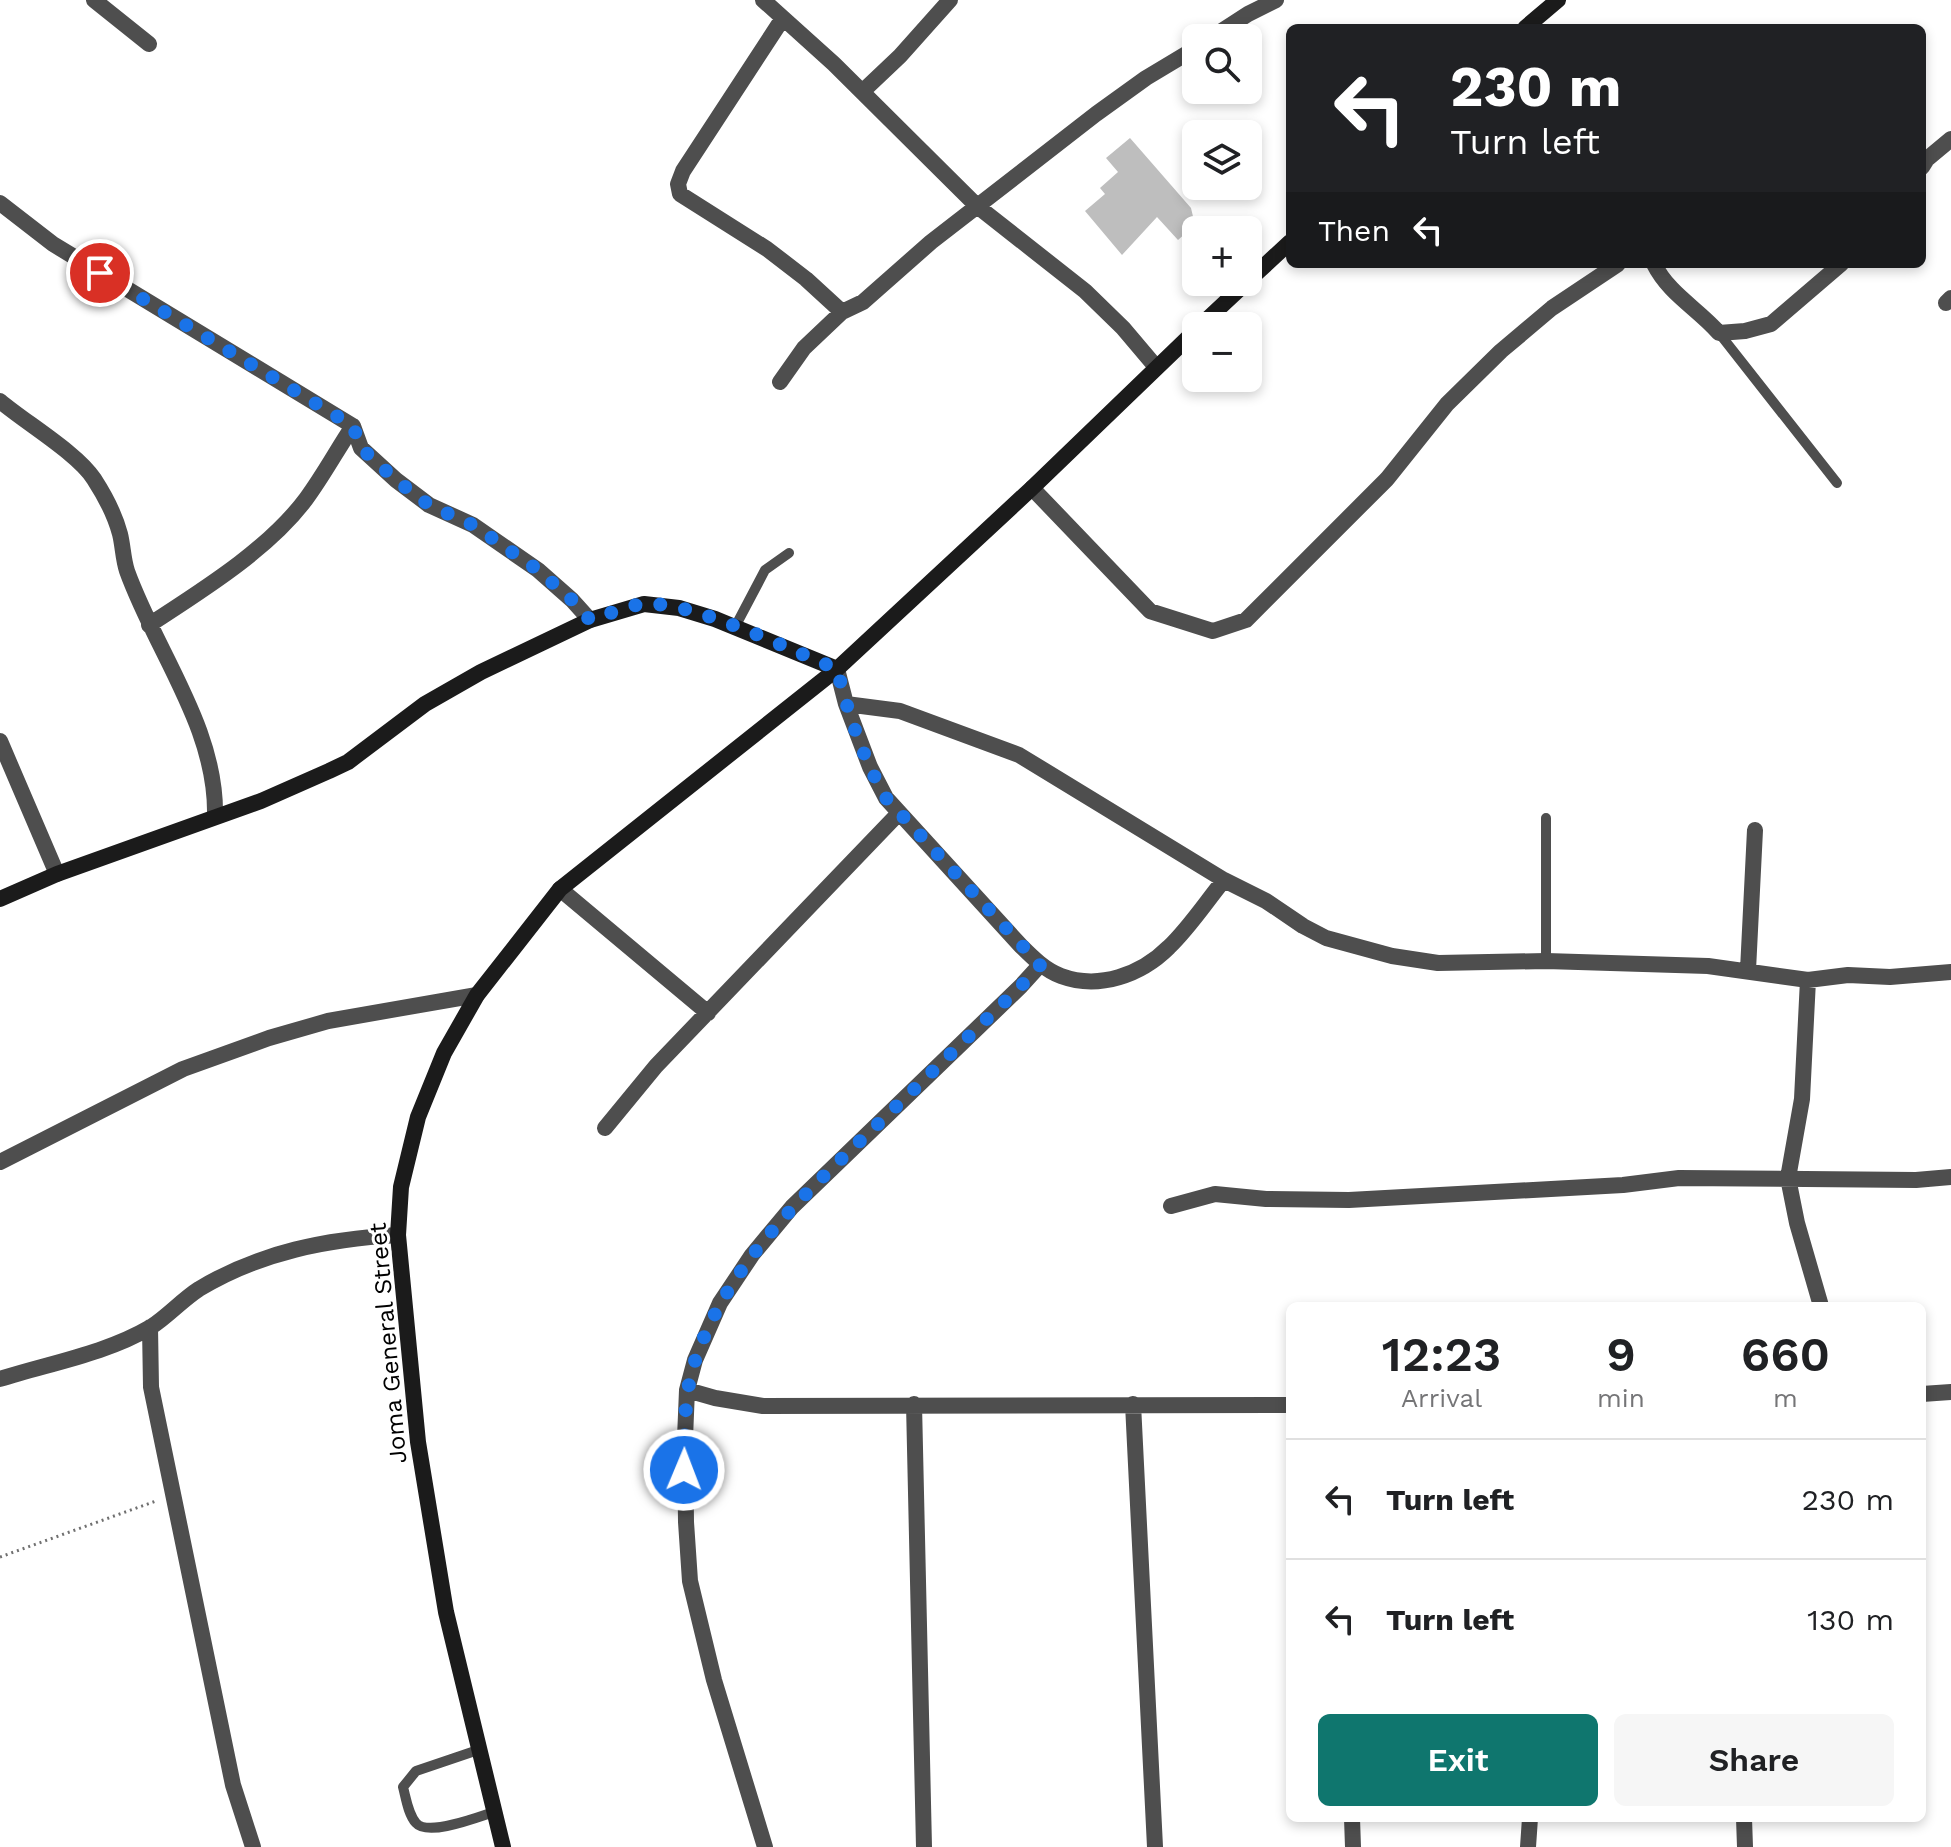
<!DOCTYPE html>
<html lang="en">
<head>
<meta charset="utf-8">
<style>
  :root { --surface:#fff; --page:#f6f6f6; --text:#202124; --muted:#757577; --line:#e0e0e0; --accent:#0f766e }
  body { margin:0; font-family:"Work Sans",sans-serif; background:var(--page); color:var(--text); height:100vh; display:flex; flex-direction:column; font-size:30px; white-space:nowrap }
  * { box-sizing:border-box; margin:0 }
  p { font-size:26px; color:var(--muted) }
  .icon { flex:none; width:44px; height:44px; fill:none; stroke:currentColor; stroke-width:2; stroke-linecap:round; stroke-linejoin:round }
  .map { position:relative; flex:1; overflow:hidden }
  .panel { position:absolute; left:1286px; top:1302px; width:640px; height:520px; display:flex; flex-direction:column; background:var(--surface); border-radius:12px; box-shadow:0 4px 12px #0003 }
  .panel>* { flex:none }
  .guide { position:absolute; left:1286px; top:24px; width:640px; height:244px; border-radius:12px; box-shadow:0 4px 12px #0003; background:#202124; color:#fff; overflow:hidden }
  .tools { position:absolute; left:1182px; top:24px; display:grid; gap:16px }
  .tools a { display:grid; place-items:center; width:80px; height:80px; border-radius:12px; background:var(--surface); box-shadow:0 4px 12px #0003; font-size:40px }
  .pin { position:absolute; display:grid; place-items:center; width:68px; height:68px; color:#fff; margin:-34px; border:4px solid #fff; border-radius:50%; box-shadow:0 2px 8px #0007 }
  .me { position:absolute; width:88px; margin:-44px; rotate:1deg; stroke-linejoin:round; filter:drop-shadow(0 0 6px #0008) }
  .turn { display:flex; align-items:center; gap:28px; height:168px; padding:0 32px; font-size:36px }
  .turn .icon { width:104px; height:104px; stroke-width:2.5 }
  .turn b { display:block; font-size:56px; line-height:68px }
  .then { display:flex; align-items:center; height:76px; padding:0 32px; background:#0003; gap:16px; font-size:30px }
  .eta { display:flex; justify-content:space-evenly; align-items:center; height:136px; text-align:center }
  .eta b { font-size:48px; font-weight:600; line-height:56px }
  .button { display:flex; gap:16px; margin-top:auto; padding:16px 32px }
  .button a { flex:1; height:92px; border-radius:12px; background:var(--accent); color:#fff; font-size:32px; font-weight:600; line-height:92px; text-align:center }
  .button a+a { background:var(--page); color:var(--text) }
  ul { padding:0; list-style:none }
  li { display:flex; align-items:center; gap:24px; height:120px; padding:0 32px; border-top:2px solid var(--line) }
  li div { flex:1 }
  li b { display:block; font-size:30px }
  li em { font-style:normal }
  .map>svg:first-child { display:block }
  .building { fill:#bebebe }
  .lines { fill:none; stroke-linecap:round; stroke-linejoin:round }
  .path { stroke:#707070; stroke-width:3; stroke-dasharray:2 4; stroke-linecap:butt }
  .lane { stroke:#4e4e4e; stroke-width:10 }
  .street { stroke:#4e4e4e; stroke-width:16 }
  .secondary { stroke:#1b1b1b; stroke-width:16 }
  .route { stroke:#1a73e8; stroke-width:14; stroke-dasharray:0 25.2 }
  .labels { text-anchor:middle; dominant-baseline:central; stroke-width:6; stroke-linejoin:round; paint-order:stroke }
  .street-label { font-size:24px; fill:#000; stroke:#fff }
</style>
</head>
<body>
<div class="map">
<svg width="1951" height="1847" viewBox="0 0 1951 1847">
  <rect width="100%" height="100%" fill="#fff"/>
  <!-- building -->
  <path class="building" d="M 1130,138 L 1191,208 L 1195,225 L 1178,240 L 1157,217 L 1122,255 L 1085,211 L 1105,194 L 1100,188 L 1118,172 L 1106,158 Z"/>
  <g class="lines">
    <!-- path -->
    <path class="path" d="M 0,1557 L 156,1501"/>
    <!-- lane -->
    <path class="lane" d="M 1719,333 L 1837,483
      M 735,627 L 765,570 L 789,553
      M 1546,818 L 1546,961
      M 478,1750 L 416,1771 L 403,1787 C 406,1798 408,1814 416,1823 C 428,1837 478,1817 494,1812"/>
    <!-- street -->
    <path class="street" d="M 94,0 L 149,44
      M 763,0 L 834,64 L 977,206 L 1085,291 L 1123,328 L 1156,367
      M 783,18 L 683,171 L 678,184 L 680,194 L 767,249 L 806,279 L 842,312
      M 1211,38 L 1248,14 L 1276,0
      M 862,92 L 900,56 L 950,0
      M 1922,167 L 1927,159 L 1951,139
      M 0,203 L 53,244 L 353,426 L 361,448 L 396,480 L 429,505 L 473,525 L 538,570 L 572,600 L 590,620
      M 1654,264 C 1669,294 1697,308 1719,333 L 1745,331 L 1771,324 L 1841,264
      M 1946,303 L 1951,298
      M 780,382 L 804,348 L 842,312 L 863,302 L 931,242 L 1096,114 L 1146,78 L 1196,48
      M 0,401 C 26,423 77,453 94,479 C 105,496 115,515 120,534 C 123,546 123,559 127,571 C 156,652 217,728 215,816
      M 1032,488 L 1150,611 L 1213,631 L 1246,620 L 1387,479 L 1447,404 L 1501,351 L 1552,308 L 1618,264
      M 149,625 C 201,591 268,550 306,499 C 323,476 337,450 353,426
      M 837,669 L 846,704 L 900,711 L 1019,755 L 1224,880 L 1266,901 L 1303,926 L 1326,938 L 1392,956 L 1438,963 L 1546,961 L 1708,966 L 1808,980 L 1848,975 L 1890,977 L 1951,972
      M 846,704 L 870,767 L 886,798 L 1021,946 C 1033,958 1045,970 1061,976 C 1099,990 1141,975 1169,947 C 1189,928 1206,902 1224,880
      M 0,741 L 57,874
      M 560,889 L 708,1013
      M 1748,970 L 1755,830
      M 1808,980 L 1802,1099 L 1788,1178 L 1797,1223 L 1821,1306
      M 605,1128 L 656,1066 L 899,813
      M 0,1162 L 183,1069 L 269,1038 L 328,1021 L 477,995
      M 1171,1206 L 1215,1194 L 1266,1199 L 1349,1200 L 1623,1185 L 1679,1178 L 1916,1180 L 1951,1177
      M 150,1327 L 151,1387 L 233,1785 L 253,1847
      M 0,1379 C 50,1363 105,1354 151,1327 C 168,1316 182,1300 199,1289 C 260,1252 328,1239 398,1235
      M 687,1390 L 715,1398 L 763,1406 L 1290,1405
      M 1922,1394 L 1951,1392
      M 914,1404 L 924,1847
      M 1133,1404 L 1155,1847
      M 1352,1818 L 1353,1847
      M 1744,1818 L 1745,1847
      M 765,1847 L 714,1680 L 690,1581 L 686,1522 L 685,1438 L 687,1390 L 695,1360 L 720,1303 L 752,1255 L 792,1207 L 1021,986 L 1040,965
      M 1528,1847 L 1530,1818"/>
    <!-- secondary -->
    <path class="secondary" d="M 1525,28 L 1558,0
      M 1248,281 L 1290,242
      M 1200,326 L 1247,282
      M 0,899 L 57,874 L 261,801 L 329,771 L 348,762 L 425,704 L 481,672 L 590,620 L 644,604 L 679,608 L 715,619 L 837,669
      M 503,1847 L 446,1612 L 418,1442 L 398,1235 L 401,1187 L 418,1117 L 444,1053 L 477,995 L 560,889 L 837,669 L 1032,488 L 1196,330"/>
  </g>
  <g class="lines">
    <!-- route -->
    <path class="route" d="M 100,273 L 353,426 L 361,448 L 396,480 L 429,505 L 473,525 L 538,570 L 572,600 L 590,620 C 607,615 626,606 643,604 C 691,600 790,650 837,669 C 848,713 863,759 886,798 L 1040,965 L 1021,986 C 974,1031 927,1077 880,1122 C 807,1192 728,1262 695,1361 C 683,1396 685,1434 684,1470"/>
  </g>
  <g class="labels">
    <!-- street labels -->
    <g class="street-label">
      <text transform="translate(388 1343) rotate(-95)">Joma General Street</text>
    </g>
  </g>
</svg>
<div class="tools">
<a><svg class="icon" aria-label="search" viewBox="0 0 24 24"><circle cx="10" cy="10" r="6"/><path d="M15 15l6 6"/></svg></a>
<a><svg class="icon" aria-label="layers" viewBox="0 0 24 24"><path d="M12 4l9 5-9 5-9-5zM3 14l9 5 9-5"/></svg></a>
<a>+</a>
<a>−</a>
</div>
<div class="pin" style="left:100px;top:273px;background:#d93025"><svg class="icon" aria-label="arrive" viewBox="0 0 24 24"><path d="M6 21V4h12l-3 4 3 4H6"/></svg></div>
<svg class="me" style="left:684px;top:1470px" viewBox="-20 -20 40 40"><circle r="17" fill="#1a73e8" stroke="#fff" stroke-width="3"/><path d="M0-11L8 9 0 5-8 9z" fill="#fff"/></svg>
<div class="guide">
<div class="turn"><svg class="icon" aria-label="left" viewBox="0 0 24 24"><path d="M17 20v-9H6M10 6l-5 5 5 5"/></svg><div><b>230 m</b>Turn left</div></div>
<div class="then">Then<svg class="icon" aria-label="left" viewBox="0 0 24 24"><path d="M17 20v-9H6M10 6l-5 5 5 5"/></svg></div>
</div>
<section class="panel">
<div class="eta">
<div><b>12:23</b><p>Arrival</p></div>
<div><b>9</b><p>min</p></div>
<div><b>660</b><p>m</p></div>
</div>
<ul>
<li><svg class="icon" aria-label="left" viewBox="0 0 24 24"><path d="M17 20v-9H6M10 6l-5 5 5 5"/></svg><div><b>Turn left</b></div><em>230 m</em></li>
<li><svg class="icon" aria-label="left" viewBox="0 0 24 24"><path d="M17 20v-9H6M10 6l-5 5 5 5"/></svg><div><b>Turn left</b></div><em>130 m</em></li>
</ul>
<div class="button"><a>Exit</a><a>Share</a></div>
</section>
</div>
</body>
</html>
